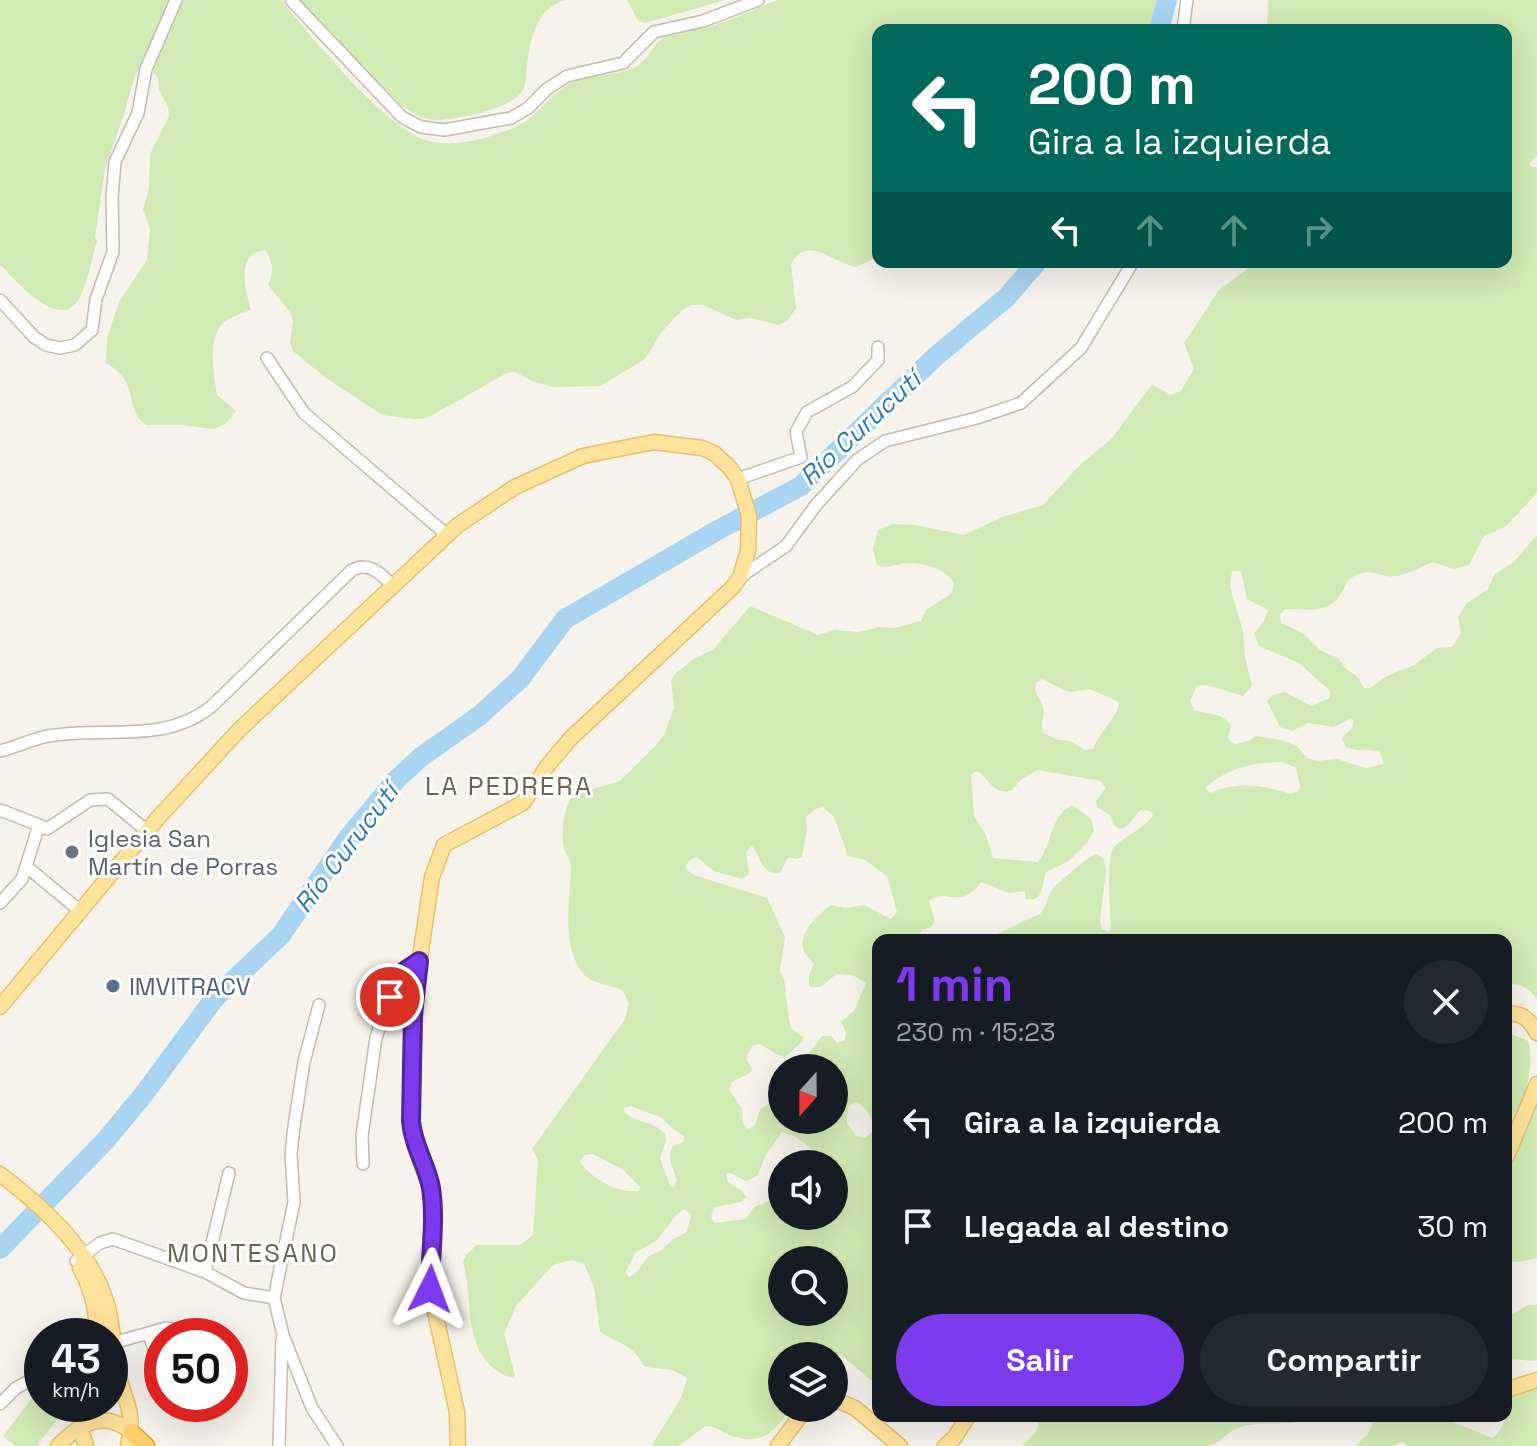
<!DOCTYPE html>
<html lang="es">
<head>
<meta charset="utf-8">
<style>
  :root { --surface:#171b24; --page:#242831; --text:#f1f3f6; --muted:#9ea1a6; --accent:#7c3aed }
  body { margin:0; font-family:"Space Grotesk",sans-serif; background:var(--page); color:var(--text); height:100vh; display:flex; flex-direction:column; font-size:30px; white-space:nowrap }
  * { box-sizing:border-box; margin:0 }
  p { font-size:26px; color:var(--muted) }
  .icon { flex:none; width:44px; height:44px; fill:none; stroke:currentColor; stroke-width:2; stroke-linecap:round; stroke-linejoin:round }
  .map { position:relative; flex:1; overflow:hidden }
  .panel { position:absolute; left:872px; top:934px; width:640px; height:488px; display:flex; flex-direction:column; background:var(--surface); border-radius:16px; box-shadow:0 8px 32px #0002 }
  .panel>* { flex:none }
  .banner { position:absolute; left:872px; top:24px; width:640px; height:244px; border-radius:16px; box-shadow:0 8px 32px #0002; background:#00695c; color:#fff; overflow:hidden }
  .needle { width:52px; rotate:201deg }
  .fabs { position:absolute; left:768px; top:1054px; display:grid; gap:16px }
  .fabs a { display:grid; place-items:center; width:80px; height:80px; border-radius:50%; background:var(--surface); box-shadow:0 8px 32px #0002; font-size:40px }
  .speed { position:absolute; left:24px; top:1318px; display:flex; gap:16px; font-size:40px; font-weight:700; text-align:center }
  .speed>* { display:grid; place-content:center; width:104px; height:104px; border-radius:50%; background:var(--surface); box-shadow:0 8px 32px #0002; line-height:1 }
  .speed small { font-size:20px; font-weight:400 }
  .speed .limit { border:12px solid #d22; background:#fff; color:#111 }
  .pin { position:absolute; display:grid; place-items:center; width:68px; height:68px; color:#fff; margin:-34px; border:4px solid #fff; border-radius:50%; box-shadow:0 2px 8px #0007 }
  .me { position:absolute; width:88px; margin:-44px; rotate:3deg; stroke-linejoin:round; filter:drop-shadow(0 0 6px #0008) }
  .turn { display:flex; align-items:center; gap:28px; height:168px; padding:0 24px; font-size:36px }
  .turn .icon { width:104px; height:104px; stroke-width:2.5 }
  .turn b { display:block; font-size:56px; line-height:68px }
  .lanes { display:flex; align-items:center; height:76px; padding:0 24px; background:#0003; justify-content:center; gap:40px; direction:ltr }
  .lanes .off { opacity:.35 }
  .round { display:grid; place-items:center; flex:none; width:84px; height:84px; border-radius:42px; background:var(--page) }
  .summary { display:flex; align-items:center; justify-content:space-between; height:136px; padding:0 24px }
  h1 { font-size:48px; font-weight:700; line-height:60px; color:var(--accent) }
  .cta { display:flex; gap:16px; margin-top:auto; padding:16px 24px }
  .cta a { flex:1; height:92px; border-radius:48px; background:var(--accent); color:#fff; font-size:32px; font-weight:700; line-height:92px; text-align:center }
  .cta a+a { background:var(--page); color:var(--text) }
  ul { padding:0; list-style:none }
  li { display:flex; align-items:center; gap:24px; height:104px; padding:0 24px }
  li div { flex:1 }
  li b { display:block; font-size:30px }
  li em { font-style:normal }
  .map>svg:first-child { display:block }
  .green { fill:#d2eab5; fill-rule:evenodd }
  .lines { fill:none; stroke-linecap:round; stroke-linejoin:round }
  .river { stroke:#a9d4f2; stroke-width:20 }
  .minor-casing { stroke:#c2bbae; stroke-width:14 }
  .major-casing { stroke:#e6c16a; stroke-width:17 }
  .highway-casing { stroke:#e0a43c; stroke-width:19 }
  .minor { stroke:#fff; stroke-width:11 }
  .major { stroke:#ffe39c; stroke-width:14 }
  .highway { stroke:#ffcf6e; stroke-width:16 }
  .route-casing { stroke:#51269a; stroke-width:20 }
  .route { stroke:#7c3aed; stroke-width:14 }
  .worship-dot { fill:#6b7280; stroke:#fff; stroke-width:3 }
  .service-dot { fill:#5c6f8a; stroke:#fff; stroke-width:3 }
  .labels { text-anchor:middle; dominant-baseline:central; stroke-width:6; stroke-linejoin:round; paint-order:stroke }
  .worship-label { font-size:24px; fill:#5b616d; stroke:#fff; text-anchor:start }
  .service-label { font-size:24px; fill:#4e5e75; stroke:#fff; text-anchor:start }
  .water-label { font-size:26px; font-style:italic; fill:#2e7ab2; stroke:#fff }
  .neighbourhood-label { font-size:26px; letter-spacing:2px; fill:#6e6250; stroke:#fff }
</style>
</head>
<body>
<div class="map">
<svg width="1537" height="1446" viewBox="0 0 1537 1446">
  <rect width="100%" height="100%" fill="#f6f3ec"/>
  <!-- green -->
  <path class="green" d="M 0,0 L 281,0 C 310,35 387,131 429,141 C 457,148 491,138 517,126 C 540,116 550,92 574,82 C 593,74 614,76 633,68 C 649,62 652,42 667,36 C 682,30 699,29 715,25 C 736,19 756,8 777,0 L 1173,0 L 1155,30 L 878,30 L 878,257 L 856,267 C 832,262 807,234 791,264 L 796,309 L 786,322 L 778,325 L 751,318 L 736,320 L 703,305 L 691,305 L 680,312 L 661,333 L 645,359 L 600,386 L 553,387 L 532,381 L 515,372 L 507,373 L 427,418 L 414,419 L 382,415 L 326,378 L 293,351 L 290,343 L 293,321 L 290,312 L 268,285 C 274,271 274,263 265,250 C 235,254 245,289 251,310 C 240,314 224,318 218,330 C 209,346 214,377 217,395 L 236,411 L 225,424 L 214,429 L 182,425 L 146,425 C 122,407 142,383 106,363 L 107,338 L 119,302 L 147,260 L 150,229 L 143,210 L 149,188 L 150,154 L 169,116 L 168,107 L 159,89 L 158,78 L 150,68 L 146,67 L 138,71 L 134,78 L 124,114 L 105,169 L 95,237 L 97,241 C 91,259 89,280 80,297 C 61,335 15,280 0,264 Z
    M 299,0 L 565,0 C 536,9 530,39 527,66 C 526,74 527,82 523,90 C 512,109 457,120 436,120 C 423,119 413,113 402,106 Z
    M 627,0 L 725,0 L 645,23 L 638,21 Z
    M 1268,0 L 1537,0 L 1537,156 L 1529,163 L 1532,167 L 1537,167 L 1537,493 L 1505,527 L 1484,536 L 1469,565 L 1453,569 L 1433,562 C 1421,566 1411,574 1397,576 C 1376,579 1372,563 1348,580 C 1334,614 1318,610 1285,609 L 1280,615 L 1281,623 L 1304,634 L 1320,650 L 1338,658 L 1346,669 L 1356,675 L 1364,688 L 1370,688 L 1387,676 L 1414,665 L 1437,648 L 1452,647 L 1461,633 L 1458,617 L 1467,603 L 1488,589 L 1495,574 L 1514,562 L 1537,535 L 1537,999 C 1528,988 1520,982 1506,985 L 1506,940 L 974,940 C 998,938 1018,922 1040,914 C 1046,907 1047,899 1051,891 C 1056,884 1089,856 1096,854 L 1103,858 L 1106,870 L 1100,921 L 1102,929 L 1108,932 L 1111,928 C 1110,914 1106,856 1114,847 C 1126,835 1144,829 1153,815 L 1150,811 L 1141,810 C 1133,816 1130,827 1120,829 L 1113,824 L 1111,816 L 1097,807 L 1096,801 L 1106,788 L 1100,781 L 1038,770 L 1023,778 L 1011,791 C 994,794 990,782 979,772 L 974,772 L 971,775 L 974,816 L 986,835 L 993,858 L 1038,862 C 1053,844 1049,817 1072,805 L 1091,819 L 1094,830 L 1087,843 L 1069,861 L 1046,872 C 1041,885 1045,902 1026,899 L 1025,891 L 1009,893 L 981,882 C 959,912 945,886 929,901 L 935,921 L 931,927 L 922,930 L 919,936 L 922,940 L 878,940 L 878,1386 L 842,1356 L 824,1353 L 782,1356 L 782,1408 L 791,1408 C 774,1433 762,1446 729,1435 C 719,1431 719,1427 706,1426 L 678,1446 L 652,1446 C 664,1422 682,1405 687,1378 L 672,1370 L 645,1367 C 631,1342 622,1346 600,1332 L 594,1287 L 584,1264 L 572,1260 L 553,1265 L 516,1306 L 504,1334 L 515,1375 L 512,1378 C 461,1361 474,1304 463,1261 L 467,1254 L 477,1245 L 520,1245 L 533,1235 L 538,1160 L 532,1149 L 625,1019 L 629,1003 L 622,990 C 606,984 588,984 579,968 C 562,939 570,898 571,868 C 571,858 564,853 563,844 C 561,828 564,810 572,795 L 620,781 L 656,745 L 664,735 L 674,708 L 671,680 L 676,673 L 695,658 L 713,650 L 750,606 L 818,635 L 835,630 L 859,632 L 879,627 L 894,628 L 921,621 L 926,610 L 952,593 L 954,583 C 946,569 925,563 909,563 C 897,563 889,570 877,565 L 873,549 L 878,530 L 892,524 L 916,525 L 964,535 L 1002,517 L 1043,505 L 1079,466 L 1112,438 L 1152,384 L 1171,395 L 1181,391 L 1194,369 L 1184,343 L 1219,290 L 1246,270 L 1250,262 L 1506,262 L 1506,30 L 1267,30 ZM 1232,571 L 1241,571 L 1247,599 L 1268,610 L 1264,621 L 1254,633 L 1259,646 L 1299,663 L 1330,691 L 1330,698 L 1311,706 L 1285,692 L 1273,695 L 1267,701 L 1280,727 L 1292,731 L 1308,723 L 1334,727 L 1350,719 L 1354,720 L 1352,728 L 1342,738 L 1346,747 C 1361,753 1367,748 1380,752 L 1384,764 L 1366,768 L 1337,759 L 1317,761 L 1307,758 L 1297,746 L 1281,740 L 1255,736 L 1249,741 L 1234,744 L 1228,738 L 1231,726 C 1222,711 1208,715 1194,710 L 1190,701 L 1197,686 L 1207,685 L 1243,696 L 1252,686 L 1245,657 L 1243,631 L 1230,587 ZM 1042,679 L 1069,692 L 1089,689 L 1117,701 L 1119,704 C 1115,721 1099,732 1093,749 L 1085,750 L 1070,741 L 1058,740 L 1043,733 C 1040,724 1045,716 1043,707 C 1040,696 1033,695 1036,683 ZM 1282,762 L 1296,768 L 1300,787 L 1299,791 L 1290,794 C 1265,785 1235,781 1211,793 L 1207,791 L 1206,787 C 1228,768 1253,762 1282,762 ZM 823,807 L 834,817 L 848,856 L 865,860 L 887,876 L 897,912 L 891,919 L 864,905 L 845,908 L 831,905 C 819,914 799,932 803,948 C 804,955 811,959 814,964 L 809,975 L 809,986 C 824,991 826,980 837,974 L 852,975 L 866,983 L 854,1011 L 841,1022 L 846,1032 L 845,1040 L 837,1043 L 831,1036 L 822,1036 L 808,1055 L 793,1068 L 834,1068 L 834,1120 L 782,1120 L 782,1075 L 778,1082 L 778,1097 L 760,1110 L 755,1125 L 748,1130 L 743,1123 L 742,1109 L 729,1089 L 732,1082 L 750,1073 L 752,1069 L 746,1058 L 752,1046 L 760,1044 L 778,1055 L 785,1057 L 803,1041 L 803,1037 L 791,1028 L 789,1020 L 784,979 L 780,971 L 785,937 L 767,898 L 694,875 L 687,870 L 686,865 L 691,859 L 697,857 L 714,871 L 742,879 L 749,874 L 746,852 L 752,846 C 761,856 760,875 780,873 L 788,857 L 797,859 L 802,857 L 807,829 L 806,817 L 815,809 ZM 855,1102 C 866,1106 876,1121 872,1132 L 865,1138 L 856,1136 L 847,1124 L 848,1107 ZM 631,1106 L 662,1118 L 673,1129 L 684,1136 L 683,1142 L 673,1146 C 666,1158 673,1168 677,1180 L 674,1187 L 670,1186 L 660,1158 L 666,1141 L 665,1134 C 654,1121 638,1123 625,1113 L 624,1108 ZM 782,1132 L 796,1137 L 813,1150 L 811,1158 L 802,1164 L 834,1164 L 834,1216 L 782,1216 L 782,1180 L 774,1186 L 774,1199 L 754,1207 L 746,1219 L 714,1223 L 711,1216 L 715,1207 L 741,1202 L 746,1197 L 742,1191 L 728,1182 L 726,1174 L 730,1173 L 746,1181 L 757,1176 L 766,1155 ZM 593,1154 L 622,1169 L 640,1187 L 639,1191 C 616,1193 594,1180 580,1162 L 584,1155 ZM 685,1209 L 691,1215 L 687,1232 L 672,1240 L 662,1250 L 649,1256 L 634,1275 L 628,1277 L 626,1271 L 636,1252 L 656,1241 L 678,1213 ZM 834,1260 L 834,1312 L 782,1312 L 782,1260 Z
    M 1507,1032 L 1528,1041 C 1537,1072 1518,1116 1506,1145 Z
    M 1537,1105 L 1537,1258 L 1518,1262 L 1506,1262 L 1506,1173 Z
    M 1528,1305 L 1537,1305 L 1537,1361 L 1506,1359 L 1506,1318 Z
    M 1537,1382 L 1537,1446 L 1408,1446 L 1401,1442 L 1394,1446 L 1355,1446 L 1368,1434 L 1373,1422 L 1380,1416 L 1454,1416 L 1455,1423 L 1493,1438 C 1508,1424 1506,1406 1516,1389 Z
    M 33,1397 L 59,1417 L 37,1446 L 15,1446 L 3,1436 Z
    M 1040,1416 L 1316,1416 C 1292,1428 1265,1420 1240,1427 C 1226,1431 1221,1444 1207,1446 L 1022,1446 L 1037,1431 Z"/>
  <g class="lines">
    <!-- river -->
    <path class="river" d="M 1159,30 L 1167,0
      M 0,1249 L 105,1141 L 144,1094 L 214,999 L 281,935 L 348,838 L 396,780 L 421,757 L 479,716 L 520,679 L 565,619 L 718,530 L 801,486 L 935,357 L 1007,297 L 1037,262"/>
    <defs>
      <path id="minor" d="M 291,0 L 402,117 L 421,127 L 444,130 L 511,118 L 528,108 L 547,89 L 567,76 L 623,63 L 654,32 L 703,21 L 758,0
        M 1183,30 L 1187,0
        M 0,300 L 34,337 L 46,345 L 60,348 L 75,345 L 92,330 L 96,299 L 113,252 L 112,196 L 115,162 L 138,113 L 146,69 L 176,0
        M 267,358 L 304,413 L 447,535
        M 738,479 L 801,457 L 796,432 L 807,412 L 852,387 L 878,360 L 878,347
        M 740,577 L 786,546 L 816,505 L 857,460 L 885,441 L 977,418 L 1021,403 L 1081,348 L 1133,262
        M 0,751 C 16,747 32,739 48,736 C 104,726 164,745 212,706 L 352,570 C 369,561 381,574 393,586
        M 0,810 L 39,825
        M 27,867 L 80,911
        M 0,903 L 22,879 L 39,825 L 47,829 L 90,800 L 108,799 L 147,831
        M 363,1164 L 362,1136 L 376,1038 L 394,980 L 402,971 L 419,961
        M 76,1261 L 100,1243 L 113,1239 L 205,1272 L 244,1293 L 274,1298 L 294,1202 L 291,1154 L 294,1126 L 304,1062 L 319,1005
        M 205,1272 L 229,1173
        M 274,1298 L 283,1335 L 312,1408 L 337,1446
        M 149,1334 L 161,1373
        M 113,1343 L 166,1328 L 172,1329 L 177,1336
        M 0,1404 L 16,1388 L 42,1374
        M 279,1446 L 282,1339"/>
      <path id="major" d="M 0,1007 L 157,819 L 239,730 L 458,525 L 515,487 L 583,456 L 654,442 L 702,448 L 714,453 L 730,468 L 738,479 L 749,516 L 748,551 L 740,577 L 733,587 L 571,738 L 548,765 L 523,803 L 444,845 L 432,877 L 416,984 L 411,1121 L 415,1147 L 431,1190 L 434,1242 L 430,1289 L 457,1412 L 458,1446
        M 1506,1014 C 1521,1011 1530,1020 1537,1033
        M 1506,1158 L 1537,1084
        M 0,1174 C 42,1206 90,1249 106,1301 C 113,1322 113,1346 117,1368 C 124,1402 136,1409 128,1446
        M 80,1268 C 92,1289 97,1312 97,1336
        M 1506,1390 L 1537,1380
        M 834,1399 L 855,1408 L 900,1446
        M 85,1404 L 80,1428 L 86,1446
        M 58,1446 C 79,1424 104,1409 131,1432
        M 778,1446 L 806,1408
        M 945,1446 L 955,1437 L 968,1416"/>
      <path id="highway" d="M 131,1432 L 146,1446"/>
    </defs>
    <!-- minor casing -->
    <use href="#minor" class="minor-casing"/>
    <!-- major casing -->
    <use href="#major" class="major-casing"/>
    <!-- highway casing -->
    <use href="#highway" class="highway-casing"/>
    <!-- minor -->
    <use href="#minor" class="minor"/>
    <!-- major -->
    <use href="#major" class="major"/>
    <!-- highway -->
    <use href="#highway" class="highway"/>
  </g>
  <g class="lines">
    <defs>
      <path id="route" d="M 390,997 C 396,972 401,974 419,961 L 413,1014 L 411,1121 C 413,1146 427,1165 431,1188 C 436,1222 430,1255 430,1289"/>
    </defs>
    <!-- route casing -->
    <use href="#route" class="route-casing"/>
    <!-- route -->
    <use href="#route" class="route"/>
  </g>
  <!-- markers -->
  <circle class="worship-dot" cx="72" cy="852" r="8"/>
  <circle class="service-dot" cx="113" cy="986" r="8"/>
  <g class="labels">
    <!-- worship labels -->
    <g class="worship-label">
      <text x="88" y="838">Iglesia San<tspan x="88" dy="28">Martín de Porras</tspan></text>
    </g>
    <!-- service labels -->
    <g class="service-label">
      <text x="129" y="986">IMVITRACV</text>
    </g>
    <!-- water labels -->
    <g class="water-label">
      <text transform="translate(860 428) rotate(-43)">Río Curucutí</text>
      <text transform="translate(346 848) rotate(-53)">Río Curucutí</text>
    </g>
    <!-- neighbourhood labels -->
    <g class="neighbourhood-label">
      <text x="509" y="786">LA PEDRERA</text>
      <text x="253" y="1253">MONTESANO</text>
    </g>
  </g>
</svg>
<div class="fabs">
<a><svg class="needle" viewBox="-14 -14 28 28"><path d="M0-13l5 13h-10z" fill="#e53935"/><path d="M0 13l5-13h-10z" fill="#9ea1a6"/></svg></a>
<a><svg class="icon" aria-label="sound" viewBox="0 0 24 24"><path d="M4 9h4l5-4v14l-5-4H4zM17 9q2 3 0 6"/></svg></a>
<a><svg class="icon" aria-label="search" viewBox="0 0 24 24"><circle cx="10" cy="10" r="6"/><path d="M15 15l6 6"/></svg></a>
<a><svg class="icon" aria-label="layers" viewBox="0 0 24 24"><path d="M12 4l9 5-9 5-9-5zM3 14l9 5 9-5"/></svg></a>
</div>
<div class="speed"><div>43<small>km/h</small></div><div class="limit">50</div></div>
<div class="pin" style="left:390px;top:997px;background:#d93025"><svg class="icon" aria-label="arrive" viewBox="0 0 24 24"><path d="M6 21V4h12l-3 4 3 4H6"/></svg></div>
<svg class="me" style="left:430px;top:1289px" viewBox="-20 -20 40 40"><path d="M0-17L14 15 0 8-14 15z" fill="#7c3aed" stroke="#fff" stroke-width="4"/></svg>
<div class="banner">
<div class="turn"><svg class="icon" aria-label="left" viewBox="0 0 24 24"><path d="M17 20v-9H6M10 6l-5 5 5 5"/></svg><div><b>200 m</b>Gira a la izquierda</div></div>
<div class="lanes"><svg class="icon" aria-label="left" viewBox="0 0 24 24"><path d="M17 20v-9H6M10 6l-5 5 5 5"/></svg><svg class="icon off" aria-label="ahead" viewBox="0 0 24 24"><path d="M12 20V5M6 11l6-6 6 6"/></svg><svg class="icon off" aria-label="ahead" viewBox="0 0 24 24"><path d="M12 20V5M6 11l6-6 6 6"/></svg><svg class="icon off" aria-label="right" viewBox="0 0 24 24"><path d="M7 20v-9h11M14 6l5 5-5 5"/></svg></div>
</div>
<section class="panel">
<div class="summary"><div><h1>1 min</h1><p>230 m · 15:23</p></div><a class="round"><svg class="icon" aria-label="close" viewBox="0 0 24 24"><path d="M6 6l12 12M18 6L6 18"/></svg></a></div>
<ul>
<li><svg class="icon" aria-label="left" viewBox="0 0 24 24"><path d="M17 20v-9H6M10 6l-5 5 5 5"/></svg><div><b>Gira a la izquierda</b></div><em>200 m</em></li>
<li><svg class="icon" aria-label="arrive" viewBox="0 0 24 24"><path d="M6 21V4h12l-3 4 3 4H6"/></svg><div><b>Llegada al destino</b></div><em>30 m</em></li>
</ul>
<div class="cta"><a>Salir</a><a>Compartir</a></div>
</section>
</div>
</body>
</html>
